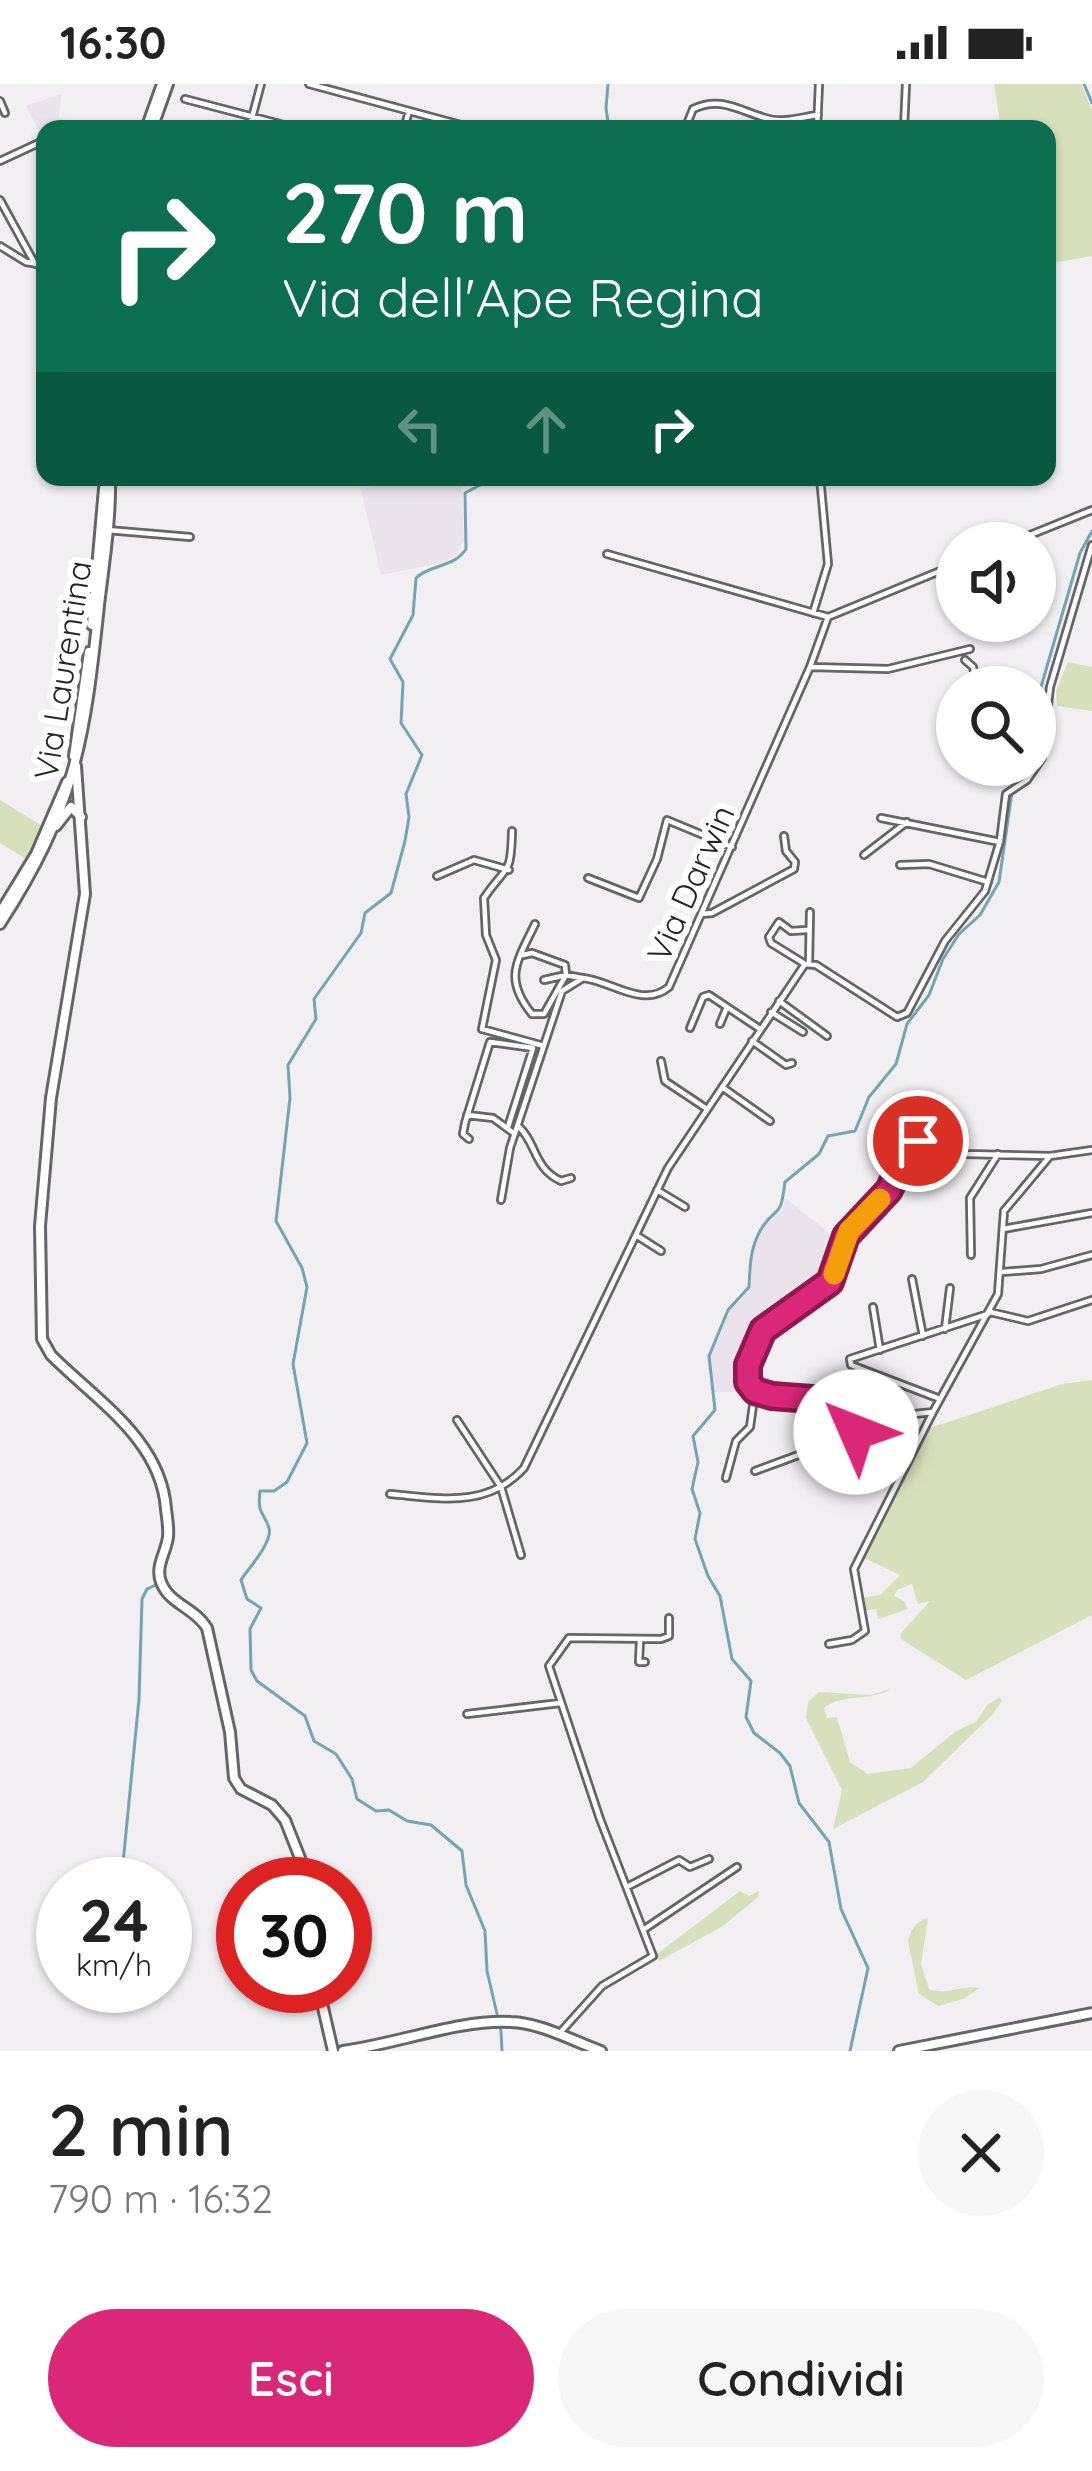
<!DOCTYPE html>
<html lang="it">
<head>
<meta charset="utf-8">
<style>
  :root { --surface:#fff; --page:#f6f6f6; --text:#222; --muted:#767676; --accent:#db2777 }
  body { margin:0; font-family:Quicksand,sans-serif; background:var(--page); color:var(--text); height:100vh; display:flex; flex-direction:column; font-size:45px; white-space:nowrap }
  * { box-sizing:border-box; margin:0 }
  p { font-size:39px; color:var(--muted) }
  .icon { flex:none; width:66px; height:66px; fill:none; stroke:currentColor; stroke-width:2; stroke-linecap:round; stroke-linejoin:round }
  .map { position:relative; height:1967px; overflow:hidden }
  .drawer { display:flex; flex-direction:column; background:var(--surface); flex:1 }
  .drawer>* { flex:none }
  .hud { position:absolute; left:36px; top:36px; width:1020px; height:366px; border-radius:24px; box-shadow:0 3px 9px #0004; background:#0b6e4f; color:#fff; overflow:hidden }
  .tools { position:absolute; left:936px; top:438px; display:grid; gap:24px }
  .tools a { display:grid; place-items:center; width:120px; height:120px; border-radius:50%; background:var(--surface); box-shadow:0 3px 9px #0004; font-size:60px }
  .speed { position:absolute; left:36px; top:1773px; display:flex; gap:24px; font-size:60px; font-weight:700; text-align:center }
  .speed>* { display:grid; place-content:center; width:156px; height:156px; border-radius:50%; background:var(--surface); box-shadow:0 3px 9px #0004; line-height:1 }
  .speed small { font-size:30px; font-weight:400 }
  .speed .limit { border:18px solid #d22; background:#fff; color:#111 }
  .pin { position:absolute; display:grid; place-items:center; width:102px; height:102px; color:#fff; margin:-51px; border:6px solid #fff; border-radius:50%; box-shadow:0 3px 12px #0007 }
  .me { position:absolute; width:132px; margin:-66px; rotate:314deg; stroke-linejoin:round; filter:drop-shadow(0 0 9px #0008) }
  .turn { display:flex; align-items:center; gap:42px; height:252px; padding:0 48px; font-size:54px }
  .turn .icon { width:156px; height:156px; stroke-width:2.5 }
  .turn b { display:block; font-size:84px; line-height:102px }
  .lanes { display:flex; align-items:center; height:114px; padding:0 48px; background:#0003; justify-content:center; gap:60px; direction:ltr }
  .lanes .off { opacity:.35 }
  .round { display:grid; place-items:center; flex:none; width:126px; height:126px; border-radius:63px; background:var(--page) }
  .headline { display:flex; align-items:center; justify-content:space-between; height:204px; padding:0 48px }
  h1 { font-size:72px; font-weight:600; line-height:90px }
  .primary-button { display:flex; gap:24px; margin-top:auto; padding:24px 48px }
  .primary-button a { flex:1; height:138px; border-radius:72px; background:var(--accent); color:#fff; font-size:48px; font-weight:600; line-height:138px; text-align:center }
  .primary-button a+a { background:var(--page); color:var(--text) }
  .status { display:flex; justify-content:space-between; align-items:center; height:84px; padding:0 60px; background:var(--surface); direction:ltr }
  .status svg { height:33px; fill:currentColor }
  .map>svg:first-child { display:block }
  .built { fill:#eae3ec }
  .green { fill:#d7e0bb }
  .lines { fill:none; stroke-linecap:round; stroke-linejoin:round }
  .stream { stroke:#73a4b0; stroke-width:3 }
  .minor-casing { stroke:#656466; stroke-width:10 }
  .tertiary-casing { stroke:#656466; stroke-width:14 }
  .secondary-casing { stroke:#656466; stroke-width:14 }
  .minor { stroke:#fff; stroke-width:4.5 }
  .tertiary { stroke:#fff; stroke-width:8 }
  .secondary { stroke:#fff; stroke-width:8 }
  .route-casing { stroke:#8e194d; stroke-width:30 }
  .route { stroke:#db2777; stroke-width:21 }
  .slow { stroke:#f59e0b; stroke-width:21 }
  .labels { text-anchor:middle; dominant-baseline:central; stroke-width:12; stroke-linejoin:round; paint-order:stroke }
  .street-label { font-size:33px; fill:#252425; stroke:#fff }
</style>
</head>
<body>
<div class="status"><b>16:30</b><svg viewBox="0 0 49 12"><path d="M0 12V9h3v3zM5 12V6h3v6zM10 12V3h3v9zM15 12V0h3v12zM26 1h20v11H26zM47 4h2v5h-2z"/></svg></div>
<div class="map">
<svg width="1092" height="1967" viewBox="0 0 1092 1967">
  <rect width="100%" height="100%" fill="#f1eff2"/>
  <!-- built -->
  <path class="built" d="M 61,10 L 59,33 L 86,45 L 45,45 L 45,59 L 26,22 Z
    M 402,393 L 487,393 L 462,403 L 464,457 L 457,470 L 441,479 L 381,491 L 361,406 Z
    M 785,1114 L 842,1159 L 829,1198 L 765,1244 L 747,1288 L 749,1298 L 758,1308 L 714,1308 L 708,1283 L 710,1268 L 728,1226 L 750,1201 L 749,1178 L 763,1143 L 782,1126 Z"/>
  <!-- green -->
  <path class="green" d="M 994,0 L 1081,0 L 1092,26 L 1092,172 L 1047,180 L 1047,45 L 1001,45 Z
    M 1068,578 L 1092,583 L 1092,627 L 1057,622 L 1056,607 Z
    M 0,716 L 44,743 L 26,775 L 0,759 Z
    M 1092,1296 L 1092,1531 L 966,1596 L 901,1555 L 901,1549 L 930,1517 L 918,1520 L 912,1500 L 897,1506 L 894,1512 L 904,1517 L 908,1525 L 878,1535 L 876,1525 L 856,1528 L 855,1515 L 880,1511 L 900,1491 L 864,1474 L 930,1344 L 1062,1300 Z
    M 890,1605 C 871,1618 842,1609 824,1624 L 827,1634 L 837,1633 L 850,1678 L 868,1690 L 911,1684 L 956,1647 L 976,1638 L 988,1620 L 1000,1613 L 1002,1617 L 993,1630 L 923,1698 L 833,1745 L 842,1706 L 806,1634 L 808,1618 L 819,1608 L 871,1611 Z
    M 740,1807 L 749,1812 L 759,1807 L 758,1813 L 723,1842 L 659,1877 L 657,1870 Z
    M 928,1834 L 921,1880 L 929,1905 C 945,1912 964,1900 980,1904 L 963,1915 L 938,1922 L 919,1910 L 908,1858 C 909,1848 917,1836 928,1834 Z"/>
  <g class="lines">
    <!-- stream -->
    <path class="stream" d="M 608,0 L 606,24 L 609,45
      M 1084,0 L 1092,19
      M 495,393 L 465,409 L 466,465 C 454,484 430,480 416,494 L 413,531 L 390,575 L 403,598 L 401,639 L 422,671 L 406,710 L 409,733 L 405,757 L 391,809 L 365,829 L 361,849 L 314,915 L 316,935 L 288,981 L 290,1014 L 276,1137 L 302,1184 L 307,1203 L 293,1280 L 307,1359 L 287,1398 L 274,1407 L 260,1407 C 257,1431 264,1428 269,1444 C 273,1458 248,1485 241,1496 L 247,1515 L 261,1524 L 250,1545 L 251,1586 L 257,1597 L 305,1632 L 314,1657 L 336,1670 L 352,1695 L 357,1715 L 376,1727 L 389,1726 L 407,1737 L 431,1741 L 462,1767 L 466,1801 L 485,1847 L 487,1887 L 501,1947 L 502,1967
      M 1035,672 L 1040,665 L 1041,603 L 1080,469 L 1092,447
      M 121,1800 L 139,1615 L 142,1515 L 147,1505 L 158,1500
      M 850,1967 L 868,1884 L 841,1825 L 829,1758 L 799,1719 L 790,1682 L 780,1669 L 754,1649 L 746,1633 L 751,1597 L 732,1575 L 720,1512 L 708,1492 L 695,1455 L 700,1429 L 692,1405 L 698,1378 L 693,1352 L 715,1326 L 709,1272 L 728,1226 L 749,1203 C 750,1183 750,1165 760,1147 C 776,1119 780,1140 785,1098 L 819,1070 L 828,1052 L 855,1047 L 869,1013 L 896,980 L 907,940 L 929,911 L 943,875 L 959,850 L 980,831 L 999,798 L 1013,701 L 1026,681"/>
    <defs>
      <path id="minor" d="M 309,0 L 476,45
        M 185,15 L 299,45
        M 0,17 L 5,29
        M 249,45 L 261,0
        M 404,45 L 409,27
        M 685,45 L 693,25 C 721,11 741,28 769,35 C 784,39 802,33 818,31
        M 817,45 L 819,0
        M 904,45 L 906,0
        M 0,77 L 43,57 L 45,61
        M 0,116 L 35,180
        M 0,162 L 26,178 L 45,181
        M 107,446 L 190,453
        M 1010,459 L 1092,426
        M 607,470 L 828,533
        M 813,529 L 828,480 L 820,393
        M 965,576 L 973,583 L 977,603
        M 810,583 L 888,585 L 970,565
        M 981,603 L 993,588 L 1011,603
        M 1035,611 L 1037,612
        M 881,734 L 1000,758
        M 512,747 C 511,793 507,780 484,814 L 486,851 L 496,876 L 482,945 L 544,962
        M 864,771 L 907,738
        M 900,781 L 929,780 L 988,798
        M 437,792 L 474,776 L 509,786
        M 588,794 L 639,814 L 657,775 L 667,736 L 732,763
        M 702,830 L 712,829 L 794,785 L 795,778 L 786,767 L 784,752
        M 535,840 C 517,878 503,894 532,930 L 544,930 L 566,891 L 582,894
        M 523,871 L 532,869 L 565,881 L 566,891 L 544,896
        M 809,879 L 810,828
        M 805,880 L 771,859 L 769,853 L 779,838 L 791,847 L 807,846
        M 779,917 L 827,952
        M 771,928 L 803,948
        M 720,940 L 727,923
        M 690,944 L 703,913 L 709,911 L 760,945
        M 752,957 L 786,981 L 792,979
        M 661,977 L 665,997 L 707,1025
        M 722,1003 L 770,1037
        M 467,1031 L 493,1034 L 515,1050
        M 518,1042 C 537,1059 533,1084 561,1097 L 571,1094
        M 469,1055 L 463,1050 L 465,1039 L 490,958 L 533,964 L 508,1043
        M 657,1106 L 685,1123
        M 501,1116 L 510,1064 L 562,907 L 583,894 C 612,897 643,925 669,903 L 810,583 L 828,533 L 957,480
        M 1003,1145 L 1092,1129
        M 636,1151 L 661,1167
        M 971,1171 L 970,1114 L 998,1070
        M 1002,1188 L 1041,1185 L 1092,1171
        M 912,1195 L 923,1252
        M 873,1223 L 880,1266
        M 990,1228 L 1028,1237 L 1092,1216
        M 945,1245 L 950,1204
        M 850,1275 L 988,1230
        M 850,1275 L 851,1281 L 940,1315
        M 457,1336 L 501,1403 L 521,1471
        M 849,1351 L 838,1317 L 758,1308 L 748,1298 L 747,1285 L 765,1244 L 831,1195 L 846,1152 L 890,1103 L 912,1058 L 967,1070 L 1050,1072 L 1092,1066
        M 755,1387 L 842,1355 L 886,1333 L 933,1328
        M 726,1394 L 736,1357 L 750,1343 L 755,1307
        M 390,1410 C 439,1414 487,1425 524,1384 L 668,1084 L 805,880 L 816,881 L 897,933 L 907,929 L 945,857 L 985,807 L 1000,757 L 1006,710 L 1027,696 L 1042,674 L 1050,603 L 1092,461
        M 640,1556 L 639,1578 L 645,1578
        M 829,1560 L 852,1556 L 865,1547 L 854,1485 L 933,1328 L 998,1210 L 1004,1127 L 1050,1072
        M 467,1630 L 560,1619
        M 627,1803 L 679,1776 L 690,1783 L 709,1775
        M 643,1846 L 737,1783
        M 558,1951 L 602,1902 L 653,1872 L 600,1735 L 549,1582 L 569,1554 L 661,1555 L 669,1552 L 669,1534"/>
      <path id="tertiary" d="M 76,682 L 85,810 L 51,1014 L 40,1142 L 42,1255 L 51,1271 C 97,1317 161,1356 166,1425 C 167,1434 169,1444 168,1453 C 166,1469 155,1482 161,1498 C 169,1520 195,1524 207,1544 L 230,1648 L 234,1694 L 241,1705 L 272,1721 L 285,1736 L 300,1774 L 301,1800
        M 56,742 L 71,723 L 81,733
        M 318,1902 L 333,1967
        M 343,1967 C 397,1960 459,1935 511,1938 C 541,1939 573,1957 601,1967
        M 899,1967 L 1092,1929"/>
      <path id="secondary" d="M 146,45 L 162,0
        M 152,45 L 168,0
        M 92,541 L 105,393
        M 74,672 L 89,568
        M 0,829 L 36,770 L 67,698
        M 0,840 C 75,724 85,656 99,521 C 104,479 111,436 110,393"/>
    </defs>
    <!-- minor casing -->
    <use href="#minor" class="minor-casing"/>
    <!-- tertiary casing -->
    <use href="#tertiary" class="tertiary-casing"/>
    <!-- secondary casing -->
    <use href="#secondary" class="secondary-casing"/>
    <!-- minor -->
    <use href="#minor" class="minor"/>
    <!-- tertiary -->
    <use href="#tertiary" class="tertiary"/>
    <!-- secondary -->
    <use href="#secondary" class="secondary"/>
  </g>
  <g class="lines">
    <defs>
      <path id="route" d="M 856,1348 L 849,1352 L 838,1317 L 772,1312 L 755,1307 L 748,1298 L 748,1281 L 763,1246 L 830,1198 L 846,1152 L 889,1106 L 911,1059 L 918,1057"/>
    </defs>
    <!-- route casing -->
    <use href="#route" class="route-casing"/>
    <!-- route -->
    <use href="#route" class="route"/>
    <!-- slow -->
    <path class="slow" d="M 834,1190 L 849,1147 L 880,1115"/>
  </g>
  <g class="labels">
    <!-- street labels -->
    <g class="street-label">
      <text transform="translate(62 586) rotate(-81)">Via Laurentina</text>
      <text transform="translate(690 799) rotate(-66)">Via Darwin</text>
    </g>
  </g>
</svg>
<div class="tools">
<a><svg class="icon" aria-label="sound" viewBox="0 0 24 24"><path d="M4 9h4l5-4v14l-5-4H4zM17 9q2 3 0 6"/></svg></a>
<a><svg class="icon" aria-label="search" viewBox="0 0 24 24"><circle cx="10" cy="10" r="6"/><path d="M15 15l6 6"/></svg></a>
</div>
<div class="speed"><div>24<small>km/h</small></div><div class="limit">30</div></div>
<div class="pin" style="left:918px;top:1057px;background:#d93025"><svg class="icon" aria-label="arrive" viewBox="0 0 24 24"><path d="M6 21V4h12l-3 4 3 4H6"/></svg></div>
<svg class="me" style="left:856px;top:1348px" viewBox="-20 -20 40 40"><circle r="19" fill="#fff"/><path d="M0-13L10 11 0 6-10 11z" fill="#db2777"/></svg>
<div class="hud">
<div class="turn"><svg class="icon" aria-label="right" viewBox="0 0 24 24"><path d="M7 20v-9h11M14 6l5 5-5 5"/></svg><div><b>270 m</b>Via dell'Ape Regina</div></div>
<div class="lanes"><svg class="icon off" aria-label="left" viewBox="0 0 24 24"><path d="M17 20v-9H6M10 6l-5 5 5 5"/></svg><svg class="icon off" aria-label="ahead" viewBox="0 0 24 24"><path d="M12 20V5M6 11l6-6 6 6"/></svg><svg class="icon" aria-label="right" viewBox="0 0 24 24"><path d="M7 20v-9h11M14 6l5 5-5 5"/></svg></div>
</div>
</div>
<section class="drawer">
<div class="headline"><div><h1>2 min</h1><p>790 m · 16:32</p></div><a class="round"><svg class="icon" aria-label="close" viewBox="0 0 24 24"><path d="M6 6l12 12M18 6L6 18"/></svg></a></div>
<div class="primary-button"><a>Esci</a><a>Condividi</a></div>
</section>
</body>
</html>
